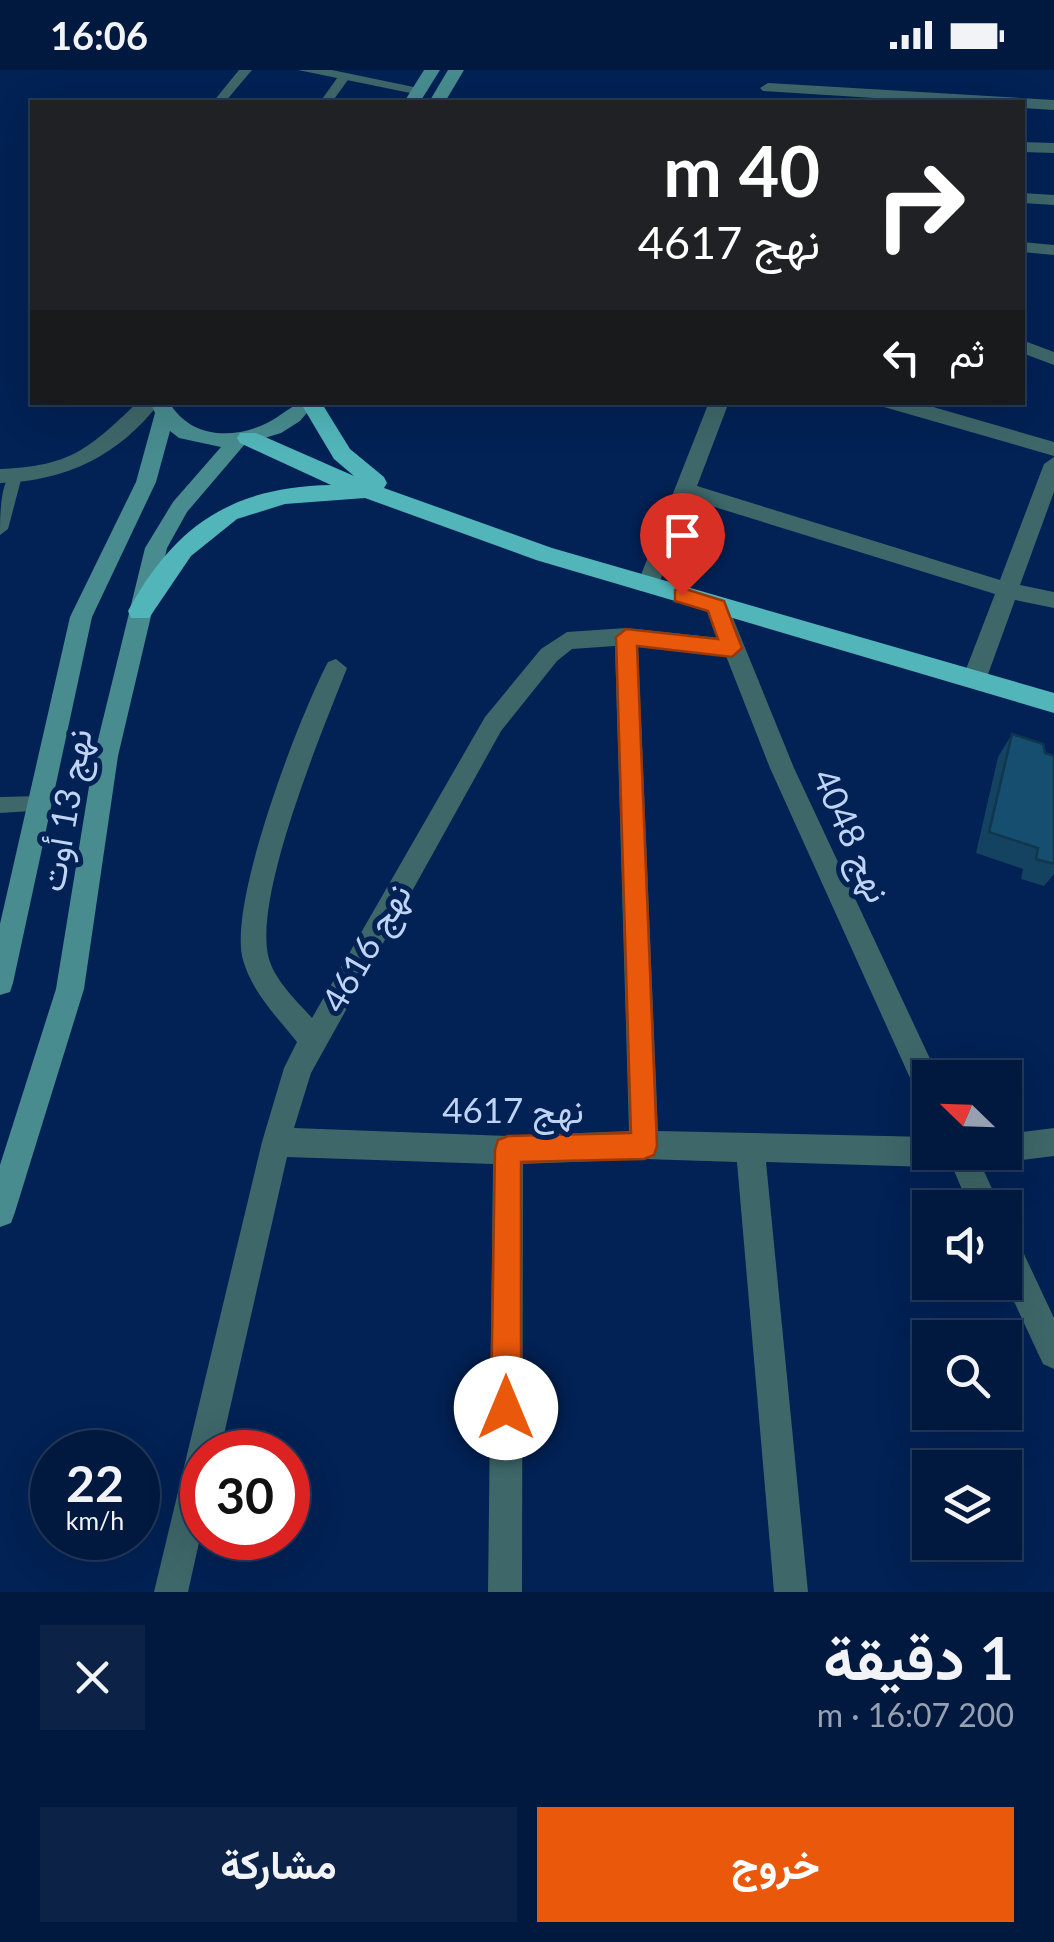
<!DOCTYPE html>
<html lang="ar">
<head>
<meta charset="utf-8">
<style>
  :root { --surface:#02193f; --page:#0c2246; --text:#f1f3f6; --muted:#96a0b0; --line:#233859; --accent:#ea580c }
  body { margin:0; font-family:Lato,Vazirmatn,sans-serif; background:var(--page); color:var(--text); direction:rtl; height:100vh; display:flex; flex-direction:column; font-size:38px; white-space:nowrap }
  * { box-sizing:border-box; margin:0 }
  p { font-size:32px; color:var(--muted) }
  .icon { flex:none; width:55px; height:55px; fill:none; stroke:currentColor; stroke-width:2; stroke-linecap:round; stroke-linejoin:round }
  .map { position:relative; height:1522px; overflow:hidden; direction:ltr }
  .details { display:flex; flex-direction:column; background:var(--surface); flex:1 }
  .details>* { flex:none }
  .banner { position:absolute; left:30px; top:30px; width:995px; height:305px; border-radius:0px; box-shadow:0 10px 40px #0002,0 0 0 2px var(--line); direction:rtl; background:#202124; color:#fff; overflow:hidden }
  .needle { width:65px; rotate:293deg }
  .buttons { position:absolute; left:912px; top:990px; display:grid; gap:20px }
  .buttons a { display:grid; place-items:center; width:110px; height:110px; border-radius:0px; background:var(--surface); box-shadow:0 10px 40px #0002,0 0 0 2px var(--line); font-size:50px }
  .speed { position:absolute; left:30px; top:1360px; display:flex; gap:20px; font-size:50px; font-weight:700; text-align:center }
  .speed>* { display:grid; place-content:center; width:130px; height:130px; border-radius:50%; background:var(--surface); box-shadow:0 10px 40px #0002,0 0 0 2px var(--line); line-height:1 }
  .speed small { font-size:25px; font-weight:400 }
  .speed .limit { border:15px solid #d22; background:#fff; color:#111 }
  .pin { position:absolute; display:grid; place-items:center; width:85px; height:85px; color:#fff; margin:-102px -42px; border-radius:50% 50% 50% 0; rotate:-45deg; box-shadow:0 0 10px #0007 }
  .pin .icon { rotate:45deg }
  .me { position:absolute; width:110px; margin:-55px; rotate:0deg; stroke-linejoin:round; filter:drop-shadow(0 0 8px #0008) }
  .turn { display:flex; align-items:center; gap:35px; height:210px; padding:0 40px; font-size:45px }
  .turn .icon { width:130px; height:130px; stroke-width:2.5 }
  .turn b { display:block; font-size:70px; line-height:85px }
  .then { display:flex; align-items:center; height:95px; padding:0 40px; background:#0003; gap:20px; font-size:38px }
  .round { display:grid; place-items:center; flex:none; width:105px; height:105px; border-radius:0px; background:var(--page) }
  .headline { display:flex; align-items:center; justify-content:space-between; height:170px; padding:0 40px }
  h1 { font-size:60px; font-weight:700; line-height:75px }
  .cta { display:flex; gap:20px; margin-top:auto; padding:20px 40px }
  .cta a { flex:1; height:115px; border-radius:0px; background:var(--accent); color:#fff; font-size:40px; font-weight:700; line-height:115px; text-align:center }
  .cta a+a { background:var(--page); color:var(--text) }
  .status { display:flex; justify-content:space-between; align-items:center; height:70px; padding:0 50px; background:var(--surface); direction:ltr }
  .status svg { height:28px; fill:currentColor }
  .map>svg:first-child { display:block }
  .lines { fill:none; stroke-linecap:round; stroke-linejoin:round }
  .service { fill:#3e6769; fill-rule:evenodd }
  .minor { fill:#3e6769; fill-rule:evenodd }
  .secondary { fill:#488c8f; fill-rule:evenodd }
  .trunk { fill:#51b5ba; fill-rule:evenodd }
  .wall { fill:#134360 }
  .building { fill:#164e70; stroke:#0f374e; stroke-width:2.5 }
  .route { fill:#ea580c; stroke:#983908; stroke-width:2.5 }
  .labels { text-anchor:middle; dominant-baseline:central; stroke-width:10; stroke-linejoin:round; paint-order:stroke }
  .street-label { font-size:35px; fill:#bfd3f3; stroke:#022154 }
</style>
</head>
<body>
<div class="status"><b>16:06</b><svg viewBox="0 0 49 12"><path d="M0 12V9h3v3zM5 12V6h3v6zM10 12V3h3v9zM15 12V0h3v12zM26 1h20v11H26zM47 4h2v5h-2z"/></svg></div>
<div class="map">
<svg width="1054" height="1522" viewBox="0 0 1054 1522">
  <rect width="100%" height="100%" fill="#022154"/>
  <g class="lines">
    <!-- service -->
    <path class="service" d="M 239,0 L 252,0 L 225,32 L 213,32 Z
      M 340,4 L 350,7 L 332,32 L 320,32 Z
      M 14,400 L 22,406 L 8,459 L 0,465 C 0,445 0,411 14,400 Z
      M 40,726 L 47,728 L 50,734 L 47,740 L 0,743 L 0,727 Z"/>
    <!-- minor -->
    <path class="minor" d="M 298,0 L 332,0 L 428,20 L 420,25 Z
      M 768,13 L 1054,30 L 1054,40 L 1022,38 L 1022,32 L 938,32 L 763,21 L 760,18 Z
      M 1022,72 L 1054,73 L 1054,83 L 1022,82 Z
      M 1022,123 L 1054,125 L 1054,135 L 1022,133 Z
      M 1022,172 L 1054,175 L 1054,185 L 1022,182 Z
      M 1022,270 L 1054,282 L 1054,295 L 1022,283 Z
      M 138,332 L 160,332 C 119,386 66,411 0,413 L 0,399 C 72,396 88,379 138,332 Z
      M 709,332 L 729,332 L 697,416 L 1000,510 L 1044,394 L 1054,387 L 1054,422 L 1020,515 L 1054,522 L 1054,538 L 1015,530 L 987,607 L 975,616 L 963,607 L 995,524 L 692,430 L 656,521 L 640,521 L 637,515 Z
      M 882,332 L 916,332 L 1054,372 L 1054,386 L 884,337 Z
      M 717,528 L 728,536 L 794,698 L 939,1008 L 930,1008 L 930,1034 L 920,1030 L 770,698 L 726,586 L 638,577 L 658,1061 L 930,1067 L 930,1082 L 944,1082 L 940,1092 L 930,1097 L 766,1092 L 808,1522 L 774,1522 L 737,1092 L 644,1089 L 523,1094 L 522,1522 L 488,1522 L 493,1094 L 287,1087 L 220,1382 L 202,1382 L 202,1459 L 188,1522 L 154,1522 L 262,1072 L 284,998 L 297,972 C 277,947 252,922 243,890 C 227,834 299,647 328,592 L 336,589 L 347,598 C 322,662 255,821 268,885 C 273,909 296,930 312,948 L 485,647 L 541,579 L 567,562 L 626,558 L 719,568 L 706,536 ZM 615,576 L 629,1061 L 508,1066 L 294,1058 L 311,1003 L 501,661 L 557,591 L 572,579 Z
      M 1054,1058 L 1054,1086 L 1005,1092 L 995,1088 L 992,1082 L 1005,1082 L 1005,1064 Z
      M 946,1082 L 975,1082 L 1001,1138 L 970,1138 Z
      M 1005,1163 L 1016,1167 L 1054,1248 L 1054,1299 L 1043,1294 L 1005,1212 Z"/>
    <!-- secondary -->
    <path class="secondary" d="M 424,0 L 440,0 L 420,32 L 404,32 Z
      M 448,0 L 464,0 L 445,32 L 429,32 Z
      M 150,332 L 169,332 C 190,368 232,370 267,353 C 289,342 290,332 316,332 L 300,351 L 281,363 L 245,374 L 187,442 L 167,478 L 118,686 L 84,919 L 15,1142 L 11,1153 L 0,1157 L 0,1095 L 56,919 L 94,686 L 145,478 L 173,432 L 221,377 L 179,368 L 170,361 L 156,412 L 92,547 L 13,913 L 10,922 L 0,925 L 0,854 L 70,547 L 136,412 L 155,343 Z"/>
    <!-- trunk -->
    <path class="trunk" d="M 300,332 L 321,332 L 350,379 L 384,407 L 387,413 L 384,418 L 552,478 L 1054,623 L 1054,643 L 536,490 L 365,428 L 285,434 L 237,449 L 191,486 L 149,548 L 131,548 L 128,541 C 175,455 232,417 331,415 L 240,373 L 237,368 L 240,363 L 256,363 L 354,406 L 334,389 Z"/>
  </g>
  <!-- wall -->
  <path class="wall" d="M 1012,664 L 1045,683 L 1054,686 L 1054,804 L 1044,816 L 1021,809 L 1023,799 L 976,783 L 998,687 Z"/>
  <!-- building -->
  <path class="building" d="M 1012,664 L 1043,674 L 1045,683 L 1054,686 L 1054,794 L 1036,789 L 1038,778 L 989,762 Z"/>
  <!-- route -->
  <path class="route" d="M 682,518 L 724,531 L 742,578 L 732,587 L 637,576 L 657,1076 L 654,1085 L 644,1089 L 521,1092 L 521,1338 L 516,1348 L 506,1352 L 496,1348 L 491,1338 L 495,1080 L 498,1070 L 508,1066 L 631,1063 L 616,567 L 626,559 L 718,569 L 708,541 L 675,531 L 675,520 Z"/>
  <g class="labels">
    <!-- street labels -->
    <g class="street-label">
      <text transform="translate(64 740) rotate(-80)">نهج 13 أوت</text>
      <text transform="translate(853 765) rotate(66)">نهج 4048</text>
      <text transform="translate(365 877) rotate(-60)">نهج 4616</text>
      <text x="513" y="1039">نهج 4617</text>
    </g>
  </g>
</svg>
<div class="buttons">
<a><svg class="needle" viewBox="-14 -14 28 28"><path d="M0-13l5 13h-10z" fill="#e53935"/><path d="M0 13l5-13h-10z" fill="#96a0b0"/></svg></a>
<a><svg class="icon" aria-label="sound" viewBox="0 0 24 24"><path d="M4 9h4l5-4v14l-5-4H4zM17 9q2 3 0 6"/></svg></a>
<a><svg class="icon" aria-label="search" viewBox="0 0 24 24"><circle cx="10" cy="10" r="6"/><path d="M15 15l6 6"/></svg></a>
<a><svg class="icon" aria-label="layers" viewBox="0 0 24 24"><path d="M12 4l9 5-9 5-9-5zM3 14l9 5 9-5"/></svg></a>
</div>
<div class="speed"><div>22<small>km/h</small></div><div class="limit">30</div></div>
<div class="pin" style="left:682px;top:525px;background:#d93025"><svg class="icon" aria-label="arrive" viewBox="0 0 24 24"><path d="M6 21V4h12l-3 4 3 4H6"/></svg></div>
<svg class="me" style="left:506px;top:1338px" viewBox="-20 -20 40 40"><circle r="19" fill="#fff"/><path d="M0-13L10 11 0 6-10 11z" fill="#ea580c"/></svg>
<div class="banner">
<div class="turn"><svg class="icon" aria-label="right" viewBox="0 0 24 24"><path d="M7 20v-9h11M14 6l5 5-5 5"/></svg><div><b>40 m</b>نهج 4617</div></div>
<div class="then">ثم<svg class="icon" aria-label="left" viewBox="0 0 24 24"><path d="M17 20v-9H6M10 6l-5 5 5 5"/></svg></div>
</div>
</div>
<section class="details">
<div class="headline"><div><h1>1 دقيقة</h1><p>200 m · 16:07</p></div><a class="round"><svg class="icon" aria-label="close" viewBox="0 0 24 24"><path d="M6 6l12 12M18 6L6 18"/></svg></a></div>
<div class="cta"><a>خروج</a><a>مشاركة</a></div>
</section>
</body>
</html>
